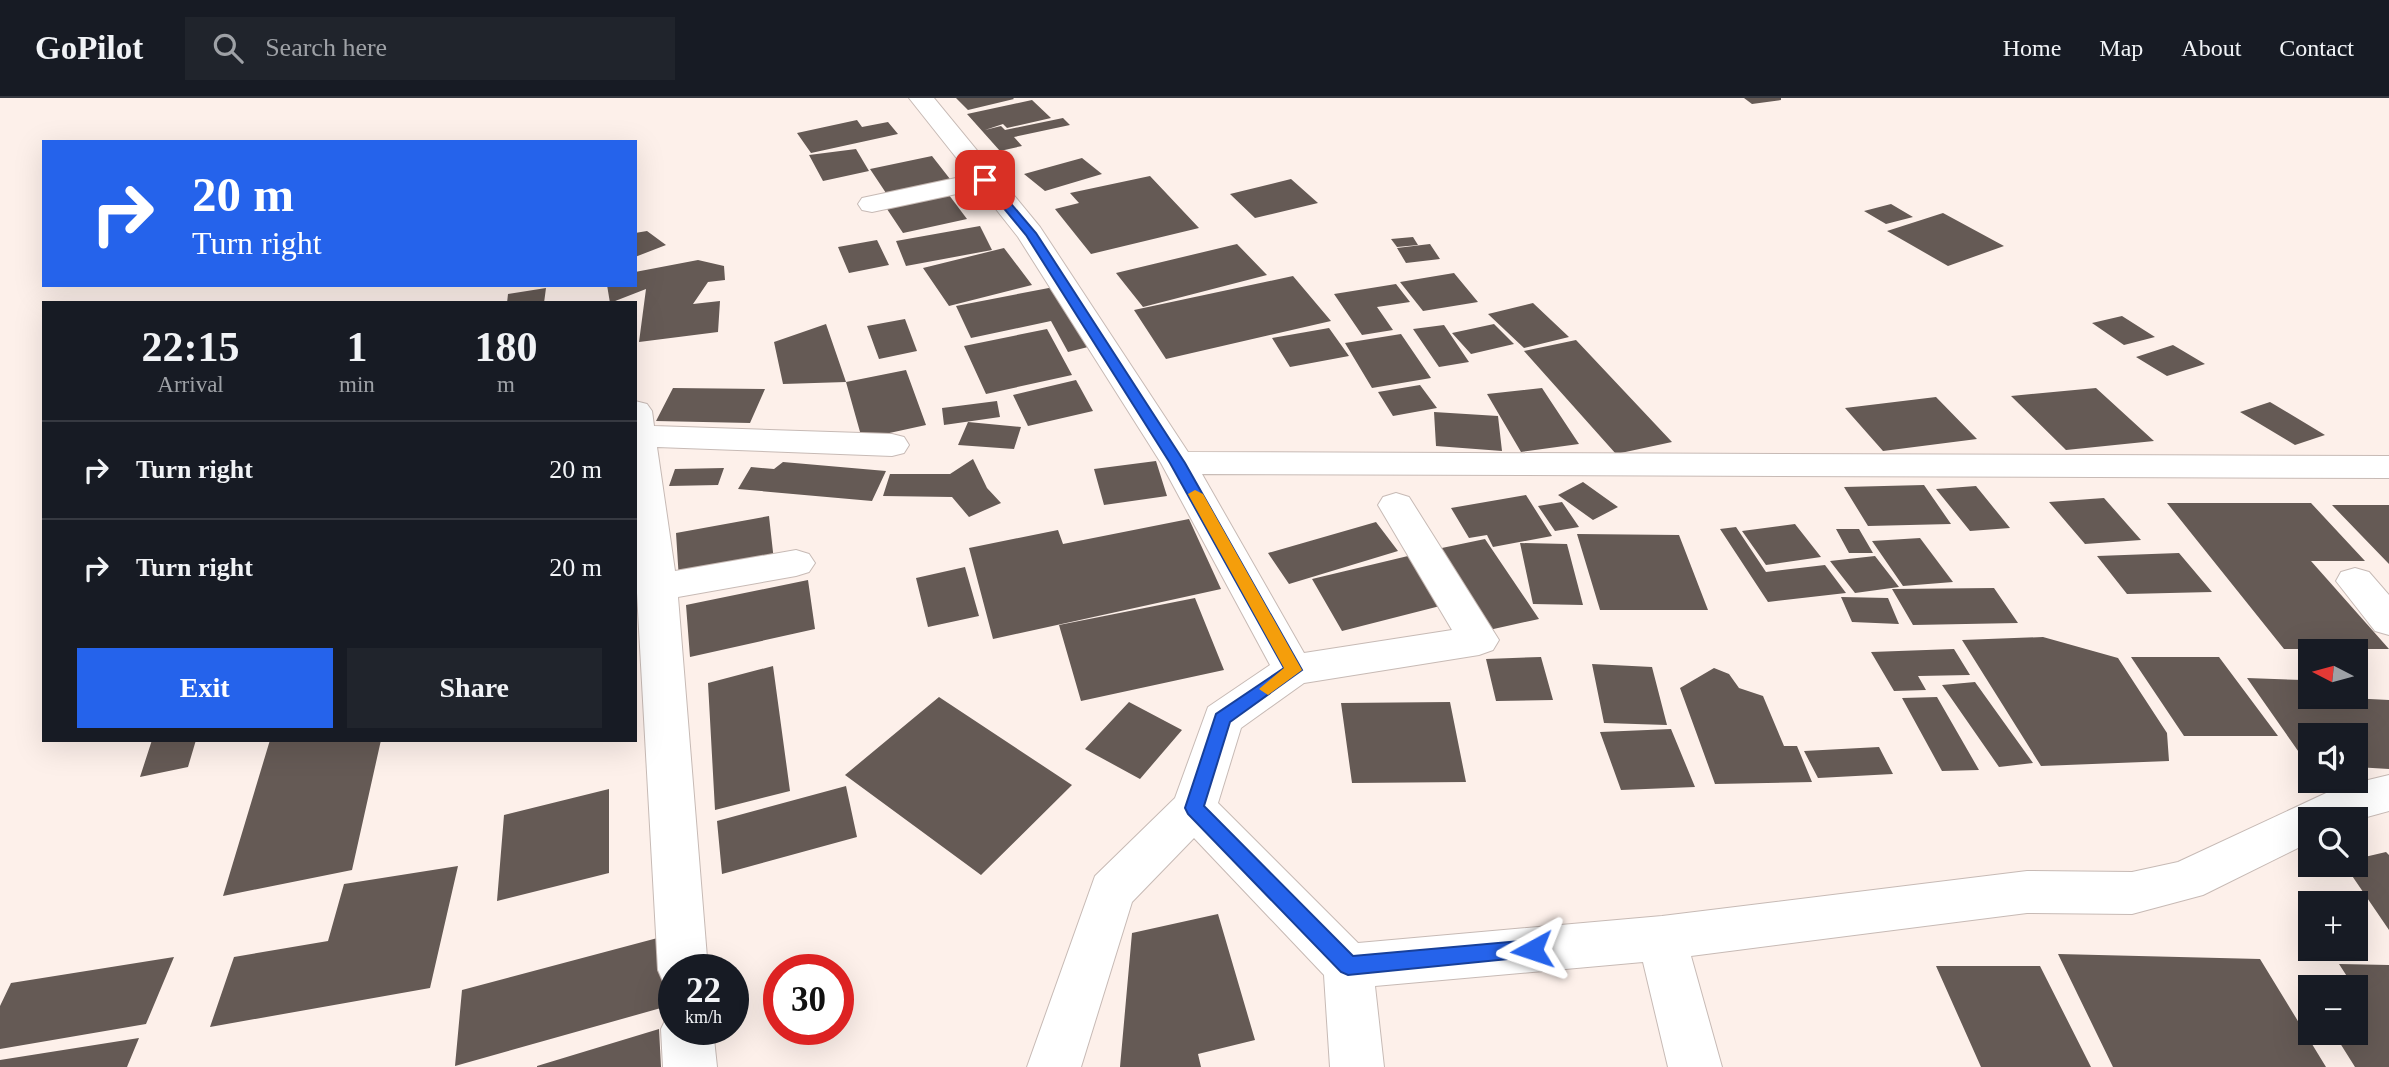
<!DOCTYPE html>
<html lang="en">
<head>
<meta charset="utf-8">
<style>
  :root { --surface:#171b24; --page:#20242c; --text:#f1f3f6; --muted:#9ea1a6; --line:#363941; --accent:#2563eb }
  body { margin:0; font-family:"Times New Roman",serif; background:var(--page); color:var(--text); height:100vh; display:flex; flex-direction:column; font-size:26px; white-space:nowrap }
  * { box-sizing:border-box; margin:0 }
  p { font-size:23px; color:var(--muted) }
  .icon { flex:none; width:38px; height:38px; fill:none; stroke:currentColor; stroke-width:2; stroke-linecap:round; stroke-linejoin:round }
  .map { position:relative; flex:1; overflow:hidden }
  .details { position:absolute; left:42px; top:203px; width:595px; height:441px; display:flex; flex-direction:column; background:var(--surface); border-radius:0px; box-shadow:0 7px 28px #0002 }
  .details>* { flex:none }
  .top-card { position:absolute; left:42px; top:42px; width:595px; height:147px; border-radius:0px; box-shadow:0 7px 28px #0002; background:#2563eb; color:#fff; overflow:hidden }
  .needle { width:46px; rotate:276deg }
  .tools { position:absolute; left:2298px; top:541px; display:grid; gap:14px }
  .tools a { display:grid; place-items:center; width:70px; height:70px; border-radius:0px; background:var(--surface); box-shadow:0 7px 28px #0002; font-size:35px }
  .speed { position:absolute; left:658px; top:856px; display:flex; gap:14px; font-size:35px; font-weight:700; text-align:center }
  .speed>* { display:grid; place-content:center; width:91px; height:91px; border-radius:50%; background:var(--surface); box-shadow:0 7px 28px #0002; line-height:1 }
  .speed small { font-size:18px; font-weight:400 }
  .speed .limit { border:10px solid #d22; background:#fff; color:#111 }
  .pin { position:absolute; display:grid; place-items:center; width:60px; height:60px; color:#fff; margin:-30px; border-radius:14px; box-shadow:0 4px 10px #0006 }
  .me { position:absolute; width:77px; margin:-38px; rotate:265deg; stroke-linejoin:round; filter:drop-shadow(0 0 5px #0008) }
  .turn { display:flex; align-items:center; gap:24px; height:147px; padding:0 35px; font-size:32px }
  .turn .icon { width:91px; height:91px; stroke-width:2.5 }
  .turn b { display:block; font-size:49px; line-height:60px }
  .eta { display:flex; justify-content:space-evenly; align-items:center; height:119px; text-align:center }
  .eta b { font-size:42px; font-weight:600; line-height:49px }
  .action { display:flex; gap:14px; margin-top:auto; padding:14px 35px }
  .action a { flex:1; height:80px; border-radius:0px; background:var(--accent); color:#fff; font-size:28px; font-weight:600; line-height:80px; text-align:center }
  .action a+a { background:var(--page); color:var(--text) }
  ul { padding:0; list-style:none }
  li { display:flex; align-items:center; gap:21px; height:98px; padding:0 35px; border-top:2px solid var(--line) }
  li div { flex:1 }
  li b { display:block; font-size:26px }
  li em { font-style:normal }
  header { display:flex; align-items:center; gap:42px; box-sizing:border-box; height:98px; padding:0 35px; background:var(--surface); border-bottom:2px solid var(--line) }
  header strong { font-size:33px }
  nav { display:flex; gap:38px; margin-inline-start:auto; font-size:24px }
  .search { width:490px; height:63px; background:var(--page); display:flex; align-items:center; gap:18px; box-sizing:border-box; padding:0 24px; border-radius:0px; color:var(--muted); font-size:26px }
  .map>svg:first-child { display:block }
  .building { fill:#655a55 }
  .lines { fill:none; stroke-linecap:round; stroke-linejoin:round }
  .minor-casing { stroke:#c7bab5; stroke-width:2 }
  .minor { fill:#fff; fill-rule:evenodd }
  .route { fill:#2563eb; stroke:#184099; stroke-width:2 }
  .slow { fill:#f59e0b }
</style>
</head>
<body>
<header>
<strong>GoPilot</strong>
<div class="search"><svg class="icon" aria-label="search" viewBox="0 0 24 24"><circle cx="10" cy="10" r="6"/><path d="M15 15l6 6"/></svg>Search here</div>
<nav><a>Home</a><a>Map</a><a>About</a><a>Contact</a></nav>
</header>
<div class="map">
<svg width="2389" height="969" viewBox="0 0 2389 969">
  <rect width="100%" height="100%" fill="#fdf0ea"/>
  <!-- building -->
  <path class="building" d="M 956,0 L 1013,0 L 1014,1 L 968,12 Z
    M 1744,0 L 1781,0 L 1781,2 L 1752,6 Z
    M 1032,2 L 1051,20 L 1007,30 L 1003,26 L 985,32 L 1001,28 L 1005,32 L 1063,20 L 1070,27 L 1014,39 L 1022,48 L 1000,53 L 967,16 Z
    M 857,22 L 862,29 L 888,24 L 898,36 L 811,55 L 797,35 Z
    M 856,51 L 869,73 L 823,83 L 809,57 Z
    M 932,58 L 950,81 L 886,95 L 870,71 Z
    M 1082,60 L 1102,76 L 1045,93 L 1024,76 Z
    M 1150,78 L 1199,130 L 1091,156 L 1055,111 L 1079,105 L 1070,95 Z
    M 1291,81 L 1318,105 L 1255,120 L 1230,96 Z
    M 949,97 L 967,121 L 903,135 L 887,111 Z
    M 1891,106 L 1913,119 L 1886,126 L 1864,113 Z
    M 1943,115 L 2004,148 L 1948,168 L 1887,133 Z
    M 980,128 L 992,152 L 906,168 L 896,143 Z
    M 647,133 L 666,147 L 635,159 L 635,135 Z
    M 1413,139 L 1418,147 L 1397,149 L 1391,141 Z
    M 877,142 L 889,167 L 849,175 L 838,149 Z
    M 1237,146 L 1267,177 L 1143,209 L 1116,175 Z
    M 1430,146 L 1440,161 L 1406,165 L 1397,150 Z
    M 1004,150 L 1032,187 L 949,208 L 923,170 Z
    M 698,162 L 724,168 L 725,182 L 708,184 L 693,206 L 720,203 L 718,234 L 639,244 L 646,191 L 610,205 L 607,187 L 635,187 L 635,174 Z
    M 1454,175 L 1478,204 L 1423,213 L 1400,184 Z
    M 1293,178 L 1331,223 L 1166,261 L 1134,212 Z
    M 1396,186 L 1410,204 L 1377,209 L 1393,232 L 1362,237 L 1334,196 Z
    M 1054,189 L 1088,249 L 1068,254 L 1051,223 L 971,240 L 956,208 Z
    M 546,190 L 544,205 L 507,205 L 508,196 Z
    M 1533,205 L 1569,239 L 1524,250 L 1488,216 Z
    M 2122,218 L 2155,239 L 2124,247 L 2092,225 Z
    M 905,221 L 917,253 L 879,261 L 867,228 Z
    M 826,226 L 846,284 L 783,286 L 774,244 Z
    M 1494,226 L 1514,246 L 1471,256 L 1452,235 Z
    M 1444,227 L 1469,264 L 1439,269 L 1413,231 Z
    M 1329,230 L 1349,258 L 1290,269 L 1272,240 Z
    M 1047,231 L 1072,277 L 986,296 L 964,248 Z
    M 1401,236 L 1431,280 L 1372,290 L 1345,245 Z
    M 1576,242 L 1672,344 L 1616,356 L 1524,253 Z
    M 2173,247 L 2205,266 L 2167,278 L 2136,259 Z
    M 906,272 L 926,327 L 862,341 L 846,284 Z
    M 1076,282 L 1093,313 L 1028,328 L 1013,297 Z
    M 1420,287 L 1437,310 L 1393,318 L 1378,294 Z
    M 673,290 L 765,291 L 750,325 L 656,323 Z
    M 1542,290 L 1579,346 L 1521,354 L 1487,296 Z
    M 2096,290 L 2154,343 L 2066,352 L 2011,298 Z
    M 1936,299 L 1977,341 L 1883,353 L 1845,310 Z
    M 997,303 L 1000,319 L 944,327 L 942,310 Z
    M 2270,304 L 2325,337 L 2295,347 L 2240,314 Z
    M 1434,314 L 1498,318 L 1502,353 L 1436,348 Z
    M 968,324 L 1021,329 L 1014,351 L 958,347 Z
    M 973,361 L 987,390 L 1001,405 L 969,419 L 952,399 L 883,398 L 890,376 L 950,376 Z
    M 1156,363 L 1167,398 L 1104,407 L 1094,371 Z
    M 783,364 L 886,373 L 872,403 L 738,391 L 751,369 L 774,371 Z
    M 724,370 L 718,387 L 669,388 L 675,371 Z
    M 1583,384 L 1618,409 L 1593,422 L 1558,397 Z
    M 1924,387 L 1951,426 L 1868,428 L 1844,389 Z
    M 1976,388 L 2010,430 L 1970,433 L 1936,391 Z
    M 1526,397 L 1552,438 L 1493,449 L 1487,437 L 1469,440 L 1451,410 Z
    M 2104,400 L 2141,442 L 2085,446 L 2049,404 Z
    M 1562,404 L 1579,429 L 1555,433 L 1538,408 Z
    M 2167,405 L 2311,405 L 2365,463 L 2311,463 L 2389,551 L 2284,551 Z
    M 2332,407 L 2389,407 L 2389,466 Z
    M 769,418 L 774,463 L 679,482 L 676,435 Z
    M 1189,421 L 1221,491 L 993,541 L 969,450 L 1058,432 L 1063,446 Z
    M 1376,424 L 1398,453 L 1289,486 L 1268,455 Z
    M 1795,426 L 1821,459 L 1766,467 L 1742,433 Z
    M 1736,429 L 1766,474 L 1825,467 L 1846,495 L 1768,504 L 1720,431 Z
    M 1836,431 L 1859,431 L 1873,455 L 1849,455 Z
    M 1577,436 L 1679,437 L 1708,512 L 1600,512 Z
    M 1920,440 L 1953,484 L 1903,488 L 1872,443 Z
    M 1485,441 L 1539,521 L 1489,532 L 1437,451 Z
    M 1520,445 L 1567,446 L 1583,507 L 1533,506 Z
    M 2179,455 L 2212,494 L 2127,496 L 2097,458 Z
    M 1408,458 L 1440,508 L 1342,533 L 1312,481 Z
    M 1875,458 L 1899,489 L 1855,495 L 1830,463 Z
    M 965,469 L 979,518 L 928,529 L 916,480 Z
    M 808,482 L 815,531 L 690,559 L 686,507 Z
    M 1994,490 L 2018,525 L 1913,527 L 1892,491 Z
    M 1841,499 L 1888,500 L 1899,526 L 1852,524 Z
    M 1195,500 L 1224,572 L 1081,603 L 1059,527 Z
    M 2043,539 L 2118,560 L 2167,635 L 2169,663 L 2041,668 L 1962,542 Z
    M 1954,551 L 1970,577 L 1918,578 L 1926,592 L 1894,593 L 1871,554 Z
    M 1541,559 L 1553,602 L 1496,603 L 1486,561 Z
    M 2131,559 L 2219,559 L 2278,638 L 2184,638 Z
    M 1592,566 L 1652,569 L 1667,627 L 1604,625 Z
    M 773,568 L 790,693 L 715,712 L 708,585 Z
    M 1714,570 L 1729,576 L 1739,590 L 1763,598 L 1784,648 L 1797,648 L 1812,684 L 1715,686 L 1680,590 Z
    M 2247,580 L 2303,582 L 2310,592 L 2310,598 L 2389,602 L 2389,671 L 2356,669 L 2356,637 L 2310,637 L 2310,670 Z
    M 1975,584 L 2033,665 L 1999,669 L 1942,587 Z
    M 939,599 L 1072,687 L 981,777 L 845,677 Z
    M 1937,599 L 1979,672 L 1942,673 L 1902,600 Z
    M 1129,604 L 1182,632 L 1140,681 L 1085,651 Z
    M 1450,604 L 1466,684 L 1352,685 L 1341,605 Z
    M 1671,631 L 1695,689 L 1621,692 L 1600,634 Z
    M 152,642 L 196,642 L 188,669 L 140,679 Z
    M 270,642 L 381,642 L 352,772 L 223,798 Z
    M 1879,649 L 1893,676 L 1818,680 L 1804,653 Z
    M 846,688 L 857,739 L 722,776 L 717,723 Z
    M 609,691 L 609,775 L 497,803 L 504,717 Z
    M 2386,754 L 2389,757 L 2389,832 L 2344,766 L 2356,766 L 2356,761 Z
    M 458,768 L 430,890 L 210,929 L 234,859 L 328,843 L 344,786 Z
    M 1218,816 L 1255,942 L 1198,956 L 1201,969 L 1120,969 L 1132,835 Z
    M 665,838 L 668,908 L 455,968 L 462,892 Z
    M 2058,856 L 2260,861 L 2326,969 L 2113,969 Z
    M 174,859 L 146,926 L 0,951 L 0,908 L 11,885 Z
    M 2339,866 L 2389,867 L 2389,969 L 2355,969 L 2333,934 L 2356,934 L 2356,900 L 2361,900 Z
    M 1936,868 L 2040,868 L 2091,969 L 1981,969 Z
    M 659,931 L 661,969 L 537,969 L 537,968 Z
    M 139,940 L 127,969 L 0,969 L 0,962 Z"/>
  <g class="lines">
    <defs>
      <path id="minor" d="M 909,0 L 934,0 L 1040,129 L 1188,354 L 2389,358 L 2389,380 L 1202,376 L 1304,555 L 1452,532 L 1378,407 L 1383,399 L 1396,395 L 1409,399 L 1499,542 L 1493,552 L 1479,557 L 1304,585 L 1241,630 L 1218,705 L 1358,845 L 1662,818 L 2027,773 L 2132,774 L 2178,764 L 2339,689 L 2389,677 L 2389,713 L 2356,722 L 2310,721 L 2310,744 L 2203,797 L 2132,816 L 2027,815 L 1691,858 L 1722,969 L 1668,969 L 1643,864 L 1375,888 L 1384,969 L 1330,969 L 1324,877 L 1194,740 L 1132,804 L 1081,969 L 1027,969 L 1095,778 L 1175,700 L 1208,609 L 1270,567 L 1161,365 L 1018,139 L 980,91 L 872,114 L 862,112 L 858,106 L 862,100 L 970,77 Z
        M 635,303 L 647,306 L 652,313 L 654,328 L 892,336 L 904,339 L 909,347 L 904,355 L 892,358 L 657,349 L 675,473 L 796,452 L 809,456 L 815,465 L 809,474 L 796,478 L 678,499 L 708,872 L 674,872 L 674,891 L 665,888 L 658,872 L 635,459 Z
        M 2355,470 L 2369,474 L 2389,497 L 2389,537 L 2375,533 L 2336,483 L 2341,474 Z
        M 674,912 L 674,931 L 713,931 L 717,969 L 663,969 L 661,931 L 669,914 Z"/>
    </defs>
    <!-- minor casing -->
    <use href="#minor" class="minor-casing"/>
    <!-- minor -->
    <use href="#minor" class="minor"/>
  </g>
  <!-- route -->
  <path class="route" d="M 982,80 L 989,80 L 1036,135 L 1185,365 L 1302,572 L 1230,624 L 1204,708 L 1353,858 L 1532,842 L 1539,845 L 1542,852 L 1539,858 L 1348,877 L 1341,874 L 1188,716 L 1185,710 L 1216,616 L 1284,570 L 1170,365 L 1026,137 L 982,84 Z"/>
  <!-- slow -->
  <path class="slow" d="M 1195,392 L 1203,396 L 1302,572 L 1268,597 L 1259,591 L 1284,570 L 1188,396 Z"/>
</svg>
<div class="tools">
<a><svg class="needle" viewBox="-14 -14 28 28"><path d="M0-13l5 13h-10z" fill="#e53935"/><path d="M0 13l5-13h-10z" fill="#9ea1a6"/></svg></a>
<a><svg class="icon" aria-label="sound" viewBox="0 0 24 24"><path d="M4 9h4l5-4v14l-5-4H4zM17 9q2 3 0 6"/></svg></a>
<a><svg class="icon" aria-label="search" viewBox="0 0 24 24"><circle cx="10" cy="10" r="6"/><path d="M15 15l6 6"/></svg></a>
<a>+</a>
<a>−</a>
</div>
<div class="speed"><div>22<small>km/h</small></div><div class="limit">30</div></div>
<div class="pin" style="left:985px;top:82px;background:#d93025"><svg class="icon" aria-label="arrive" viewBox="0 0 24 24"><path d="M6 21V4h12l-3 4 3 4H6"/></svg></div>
<svg class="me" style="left:1532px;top:852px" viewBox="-20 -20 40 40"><path d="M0-17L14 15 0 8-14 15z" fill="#2563eb" stroke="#fff" stroke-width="4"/></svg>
<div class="top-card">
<div class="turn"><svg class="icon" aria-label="right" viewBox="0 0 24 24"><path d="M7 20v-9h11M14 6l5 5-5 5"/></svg><div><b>20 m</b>Turn right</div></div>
</div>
<section class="details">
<div class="eta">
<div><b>22:15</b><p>Arrival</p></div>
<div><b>1</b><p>min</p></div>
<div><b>180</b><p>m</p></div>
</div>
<ul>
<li><svg class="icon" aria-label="right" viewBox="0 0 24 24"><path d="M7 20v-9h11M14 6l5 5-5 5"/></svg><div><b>Turn right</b></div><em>20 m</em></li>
<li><svg class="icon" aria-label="right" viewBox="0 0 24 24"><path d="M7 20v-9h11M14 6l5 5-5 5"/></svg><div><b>Turn right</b></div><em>20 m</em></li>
</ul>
<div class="action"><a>Exit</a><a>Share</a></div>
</section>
</div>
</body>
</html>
